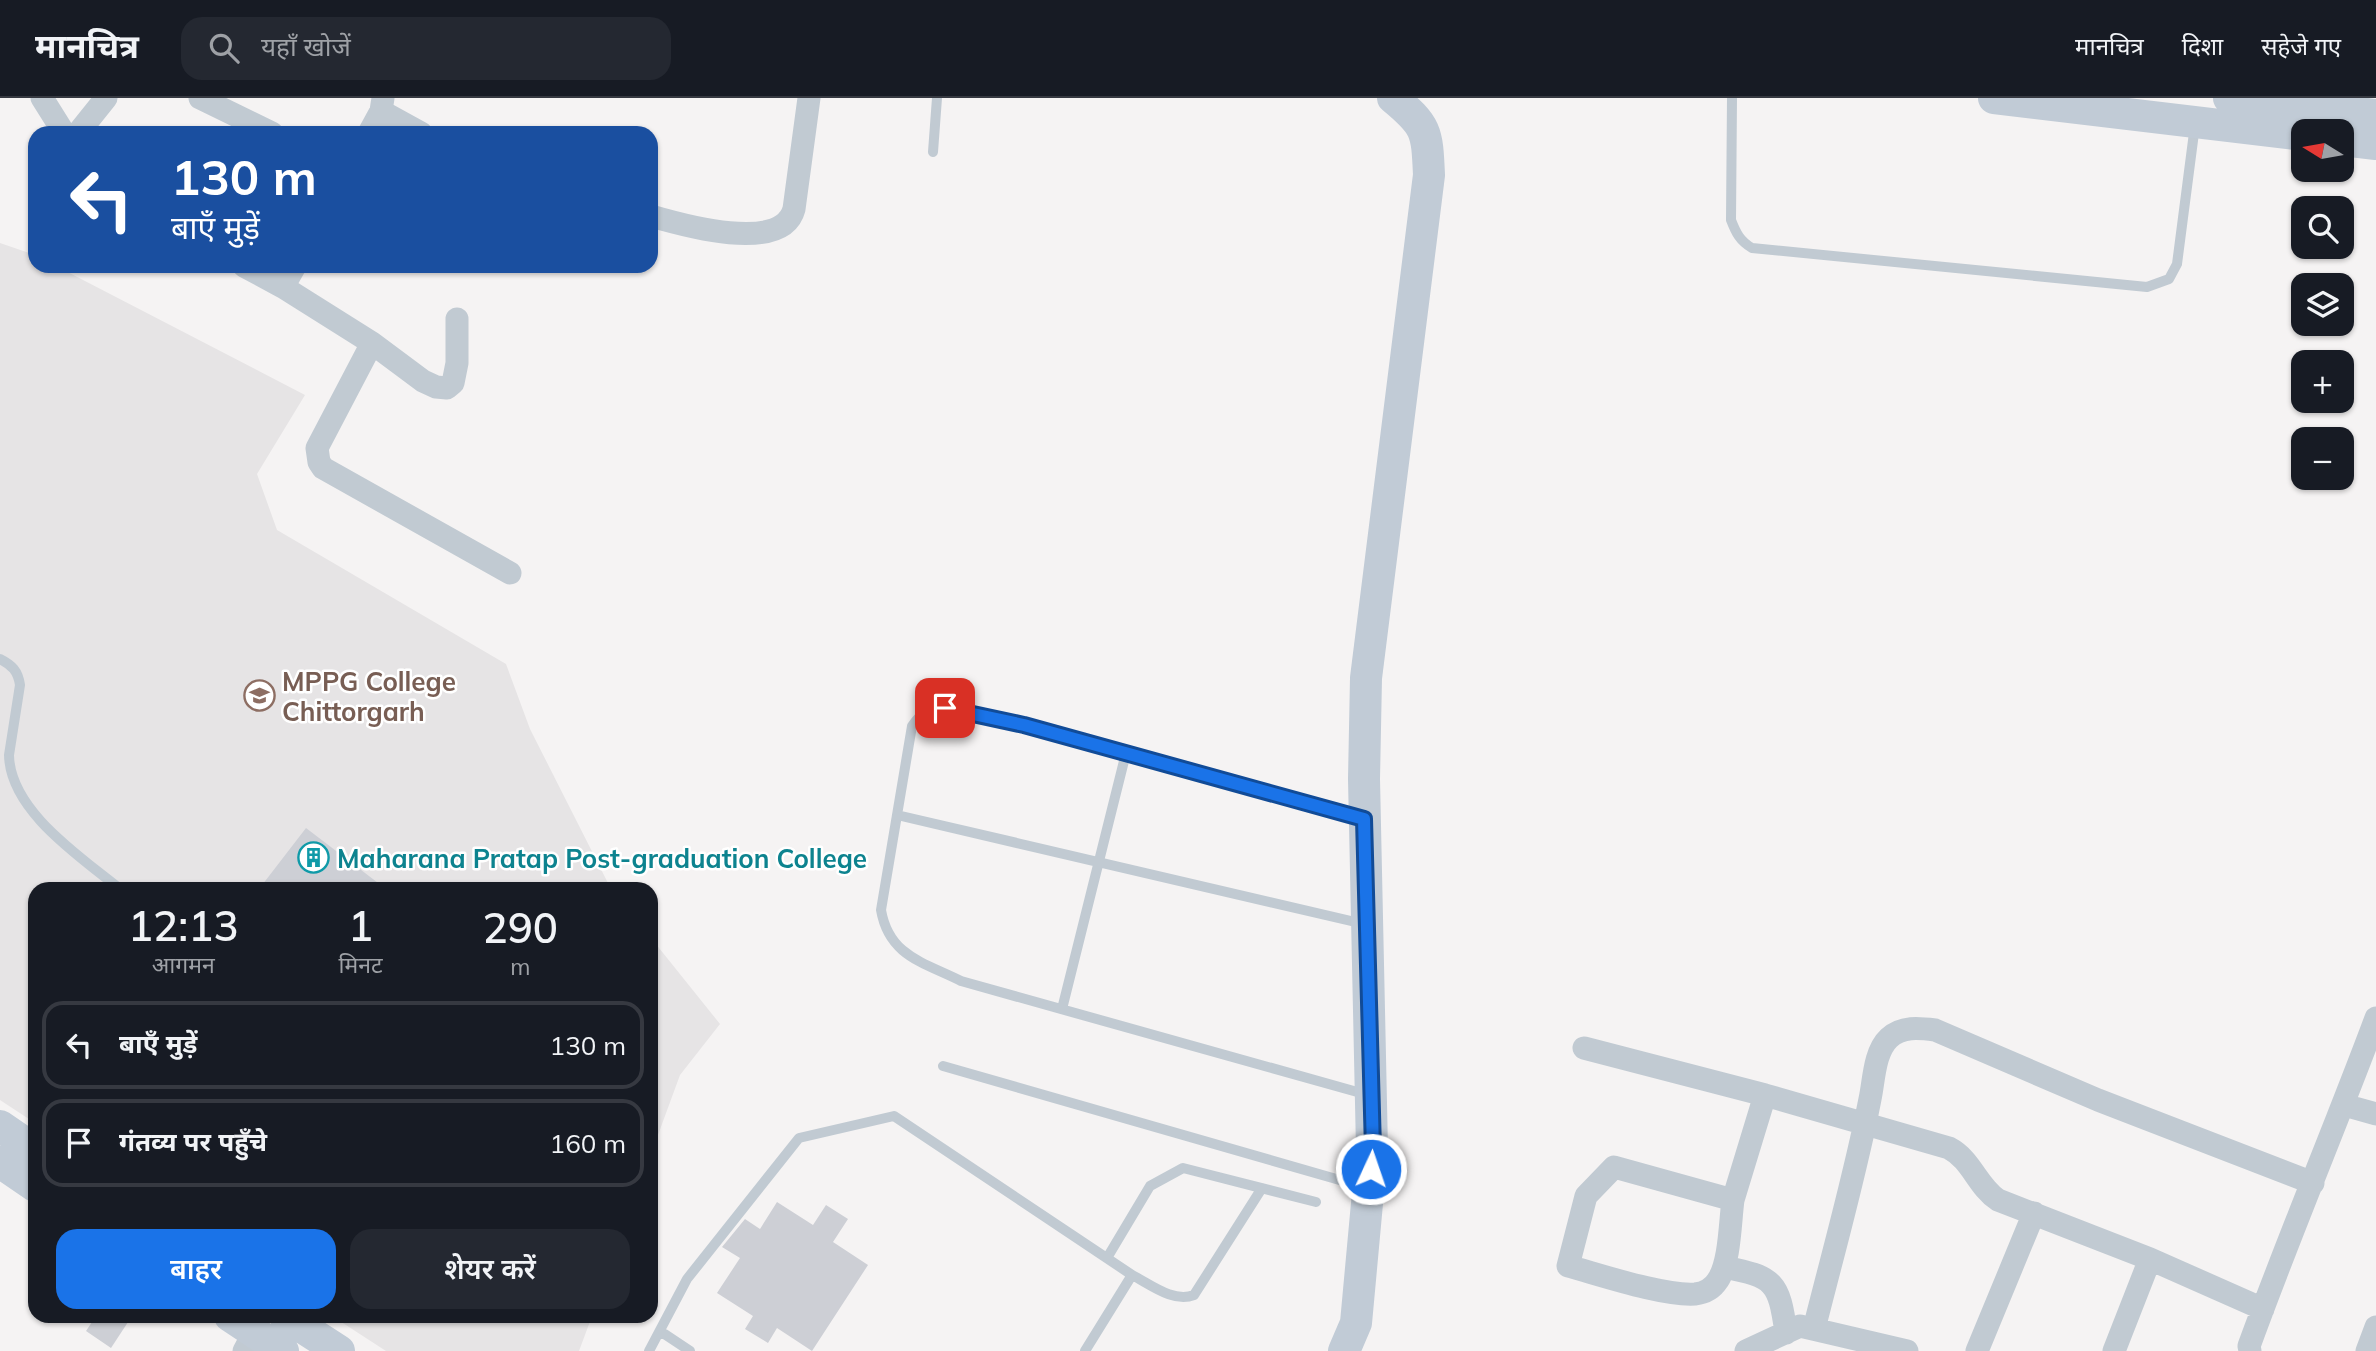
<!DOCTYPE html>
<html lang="hi">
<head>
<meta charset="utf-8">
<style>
  :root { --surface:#171b24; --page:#242831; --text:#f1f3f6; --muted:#9ea1a6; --line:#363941; --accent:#1a73e8 }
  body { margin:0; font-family:Mulish,"Noto Sans Devanagari",sans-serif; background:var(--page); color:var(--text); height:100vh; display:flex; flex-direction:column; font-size:26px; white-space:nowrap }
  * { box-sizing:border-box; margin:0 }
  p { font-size:23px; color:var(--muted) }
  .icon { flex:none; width:38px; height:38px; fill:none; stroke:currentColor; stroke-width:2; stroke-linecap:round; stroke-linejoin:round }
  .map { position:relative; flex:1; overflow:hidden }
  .sheet { position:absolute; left:28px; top:784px; width:630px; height:441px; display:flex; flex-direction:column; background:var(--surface); border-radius:21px; box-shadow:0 2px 5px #0004 }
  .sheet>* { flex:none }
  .hud { position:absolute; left:28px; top:28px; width:630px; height:147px; border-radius:21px; box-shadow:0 2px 5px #0004; background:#1a4fa0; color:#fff; overflow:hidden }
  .needle { width:46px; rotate:281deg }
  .tools { position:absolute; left:2291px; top:21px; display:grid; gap:14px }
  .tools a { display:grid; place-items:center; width:63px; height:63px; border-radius:14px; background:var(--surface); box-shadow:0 2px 5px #0004; font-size:35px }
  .pin { position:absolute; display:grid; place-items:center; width:60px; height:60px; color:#fff; margin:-30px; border-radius:14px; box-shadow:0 4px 10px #0006 }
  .me { position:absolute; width:77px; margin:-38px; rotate:3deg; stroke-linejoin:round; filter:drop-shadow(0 0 5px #0008) }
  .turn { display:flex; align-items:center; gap:24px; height:147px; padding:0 28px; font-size:32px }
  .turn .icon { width:91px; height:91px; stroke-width:2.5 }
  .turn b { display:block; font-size:49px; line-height:60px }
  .eta { display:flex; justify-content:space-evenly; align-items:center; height:119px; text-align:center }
  .eta b { font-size:42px; font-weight:600; line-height:49px }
  .button { display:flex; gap:14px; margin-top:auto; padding:14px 28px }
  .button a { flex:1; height:80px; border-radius:21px; background:var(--accent); color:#fff; font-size:28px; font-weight:600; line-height:80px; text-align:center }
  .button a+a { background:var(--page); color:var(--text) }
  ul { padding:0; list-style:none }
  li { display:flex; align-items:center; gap:21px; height:88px; margin:0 14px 10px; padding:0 14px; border:4px solid var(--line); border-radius:21px }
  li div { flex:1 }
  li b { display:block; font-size:26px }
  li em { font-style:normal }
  header { display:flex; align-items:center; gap:42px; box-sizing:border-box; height:98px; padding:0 35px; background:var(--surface); border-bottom:2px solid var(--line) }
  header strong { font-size:33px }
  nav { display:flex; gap:38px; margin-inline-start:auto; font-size:24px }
  .search { width:490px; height:63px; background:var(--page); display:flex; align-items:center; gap:18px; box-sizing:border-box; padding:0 24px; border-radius:21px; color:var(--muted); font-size:26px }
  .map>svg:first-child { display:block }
  .education { fill:#e6e4e5 }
  .building { fill:#cdcfd5 }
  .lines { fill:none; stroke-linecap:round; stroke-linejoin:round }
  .lane { stroke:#c1cad2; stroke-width:10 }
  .street { stroke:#c1cad2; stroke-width:23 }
  .secondary { stroke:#c1cbd6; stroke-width:32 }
  .route-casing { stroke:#114b97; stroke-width:18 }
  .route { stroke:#1a73e8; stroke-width:12 }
  .labels { text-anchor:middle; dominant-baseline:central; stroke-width:5; stroke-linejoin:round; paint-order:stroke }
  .education-label { font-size:26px; font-weight:bold; fill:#785e54; stroke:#fff; text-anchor:start }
  .culture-label { font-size:26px; font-weight:bold; fill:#0d838f; stroke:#fff; text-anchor:start }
</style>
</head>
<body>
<header>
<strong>मानचित्र</strong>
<div class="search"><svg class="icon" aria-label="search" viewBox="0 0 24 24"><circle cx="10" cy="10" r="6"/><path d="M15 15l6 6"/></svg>यहाँ खोजें</div>
<nav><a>मानचित्र</a><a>दिशा</a><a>सहेजे गए</a></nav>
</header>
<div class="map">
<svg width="2376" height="1253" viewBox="0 0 2376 1253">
  <rect width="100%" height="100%" fill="#f5f3f3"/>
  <!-- education -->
  <path class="education" d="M 0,145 L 35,157 L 35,168 L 56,168 L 305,297 L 257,376 L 277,432 L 506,566 L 530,631 L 611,791 L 35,791 L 35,1025 L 0,1002 Z
    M 651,840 L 720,926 L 680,977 L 651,1056 Z
    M 332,1218 L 592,1218 L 579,1253 L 386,1253 Z"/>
  <!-- building -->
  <path class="building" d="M 306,730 L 386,791 L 259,791 Z
    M 777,1104 L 813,1127 L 826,1107 L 848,1121 L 833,1144 L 868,1167 L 812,1253 L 777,1230 L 768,1245 L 745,1231 L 753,1218 L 717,1195 L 740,1160 L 722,1149 L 745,1121 L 760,1131 Z
    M 96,1218 L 132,1218 L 111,1250 L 86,1233 Z"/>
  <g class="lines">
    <!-- lane -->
    <path class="lane" d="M 1732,0 L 1731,122 C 1736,135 1740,143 1752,150 L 2147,189 L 2169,181 L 2177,166 L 2195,27
      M 933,54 L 937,0
      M 0,561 C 12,567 18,573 20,587 L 9,657 C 10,713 81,759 120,791
      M 897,717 L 1364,826
      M 1362,720 L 1024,627 L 945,610 C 929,610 921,615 912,628 L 881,812 C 889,858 923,864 961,883 L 1368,997
      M 1062,911 L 1126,655
      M 943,968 L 1364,1089
      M 1107,1160 L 1150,1088 L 1183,1070 L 1316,1104
      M 1132,1177 C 1150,1186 1173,1205 1194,1197 L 1262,1090
      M 660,1233 L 690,1253
      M 649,1253 L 687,1181 L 799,1040 L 894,1018 L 1132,1177 L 1085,1253"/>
    <!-- street -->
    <path class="street" d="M 42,0 L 64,35
      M 200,0 L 272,35
      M 381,13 L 421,35
      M 78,35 L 106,0
      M 369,35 L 381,13 L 383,0
      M 651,118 C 682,127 782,156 794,111 L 809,0
      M 244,168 L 283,189 L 295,168
      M 283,189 L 372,245 L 423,283 L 436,289 L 447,290 L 453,285 L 457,265 L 457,221
      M 372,245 L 317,350 L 319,364 L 323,370 L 510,475
      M 1584,950 L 1765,997 L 1949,1050 C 1972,1062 1977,1088 1998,1102 L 2150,1161
      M 2344,1007 L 2376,1016
      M 1733,1102 C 1730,1124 1730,1164 1718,1182 C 1713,1190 1705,1195 1695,1196 C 1663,1198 1601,1177 1568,1168 L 1586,1098 L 1614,1069 L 1733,1102 L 1765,997
      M 1724,1169 C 1774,1179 1779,1183 1786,1235
      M 1814,1231 C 1833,1155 1855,1078 1870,1001 C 1874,983 1874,954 1889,940 C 1902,928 1919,930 1935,932 L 2098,1002 L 2313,1085
      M 244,1253 L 254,1234
      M 1746,1253 L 1800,1228 L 1907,1253
      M 1977,1253 L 2034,1115
      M 2114,1253 L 2150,1161 L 2263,1211
      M 2250,1253 L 2249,1248 C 2289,1138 2335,1030 2376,920
      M 2367,1253 L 2376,1229"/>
    <!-- secondary -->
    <path class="secondary" d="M 1994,0 L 2303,37
      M 2229,0 L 2376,17
      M 2342,42 L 2376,46
      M 0,1028 L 35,1052
      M 0,1064 L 35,1088
      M 230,1218 L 283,1253
      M 285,1218 L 339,1253
      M 1344,1253 L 1356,1225 L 1372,1051 L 1364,681 L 1366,580 L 1429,77 C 1427,33 1427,28 1393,0"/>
  </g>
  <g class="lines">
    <defs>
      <path id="route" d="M 945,610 L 1024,627 L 1364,721 L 1373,1051 L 1371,1071"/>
    </defs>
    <!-- route casing -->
    <use href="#route" class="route-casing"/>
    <!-- route -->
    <use href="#route" class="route"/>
  </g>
  <!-- icons -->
  <defs>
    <symbol id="university-ring" viewBox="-11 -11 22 22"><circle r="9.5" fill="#fff" stroke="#8d6e63" stroke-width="1.5"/><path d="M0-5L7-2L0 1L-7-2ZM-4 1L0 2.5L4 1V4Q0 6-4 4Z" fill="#8d6e63"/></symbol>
    <symbol id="building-ring" viewBox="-11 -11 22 22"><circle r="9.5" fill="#fff" stroke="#0f9aa8" stroke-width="1.5"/><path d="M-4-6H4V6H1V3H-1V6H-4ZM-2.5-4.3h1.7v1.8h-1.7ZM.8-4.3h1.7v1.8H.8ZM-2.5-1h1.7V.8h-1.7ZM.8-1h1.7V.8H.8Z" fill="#0f9aa8"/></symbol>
  </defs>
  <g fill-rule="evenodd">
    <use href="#university-ring" x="242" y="580" width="35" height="35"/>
    <use href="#building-ring" x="296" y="742" width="35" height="35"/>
  </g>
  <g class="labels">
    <!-- education labels -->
    <g class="education-label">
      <text x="282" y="583">MPPG College<tspan x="282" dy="30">Chittorgarh</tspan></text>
    </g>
    <!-- culture labels -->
    <g class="culture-label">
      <text x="337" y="760">Maharana Pratap Post-graduation College</text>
    </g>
  </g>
</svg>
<div class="tools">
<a><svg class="needle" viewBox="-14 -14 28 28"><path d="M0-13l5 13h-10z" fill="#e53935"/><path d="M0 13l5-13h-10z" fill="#9ea1a6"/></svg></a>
<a><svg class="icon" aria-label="search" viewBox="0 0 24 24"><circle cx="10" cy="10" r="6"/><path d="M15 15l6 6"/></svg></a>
<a><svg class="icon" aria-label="layers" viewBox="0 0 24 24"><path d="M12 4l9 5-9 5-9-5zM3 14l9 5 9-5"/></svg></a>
<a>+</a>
<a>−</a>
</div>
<div class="pin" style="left:945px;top:610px;background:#d93025"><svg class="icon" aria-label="arrive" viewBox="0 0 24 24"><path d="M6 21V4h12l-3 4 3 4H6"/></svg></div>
<svg class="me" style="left:1371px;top:1071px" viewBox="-20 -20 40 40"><circle r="17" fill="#1a73e8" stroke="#fff" stroke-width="3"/><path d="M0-11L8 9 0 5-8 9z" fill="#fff"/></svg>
<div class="hud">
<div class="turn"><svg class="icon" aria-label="left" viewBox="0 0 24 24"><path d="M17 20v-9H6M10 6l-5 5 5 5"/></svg><div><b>130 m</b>बाएँ मुड़ें</div></div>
</div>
<section class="sheet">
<div class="eta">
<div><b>12:13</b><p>आगमन</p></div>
<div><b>1</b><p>मिनट</p></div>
<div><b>290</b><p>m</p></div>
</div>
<ul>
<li><svg class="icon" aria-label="left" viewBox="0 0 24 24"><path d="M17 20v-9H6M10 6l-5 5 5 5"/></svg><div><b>बाएँ मुड़ें</b></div><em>130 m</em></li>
<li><svg class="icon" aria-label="arrive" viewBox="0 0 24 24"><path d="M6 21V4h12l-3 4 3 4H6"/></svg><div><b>गंतव्य पर पहुँचे</b></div><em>160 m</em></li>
</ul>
<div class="button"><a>बाहर</a><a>शेयर करें</a></div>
</section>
</div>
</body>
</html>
